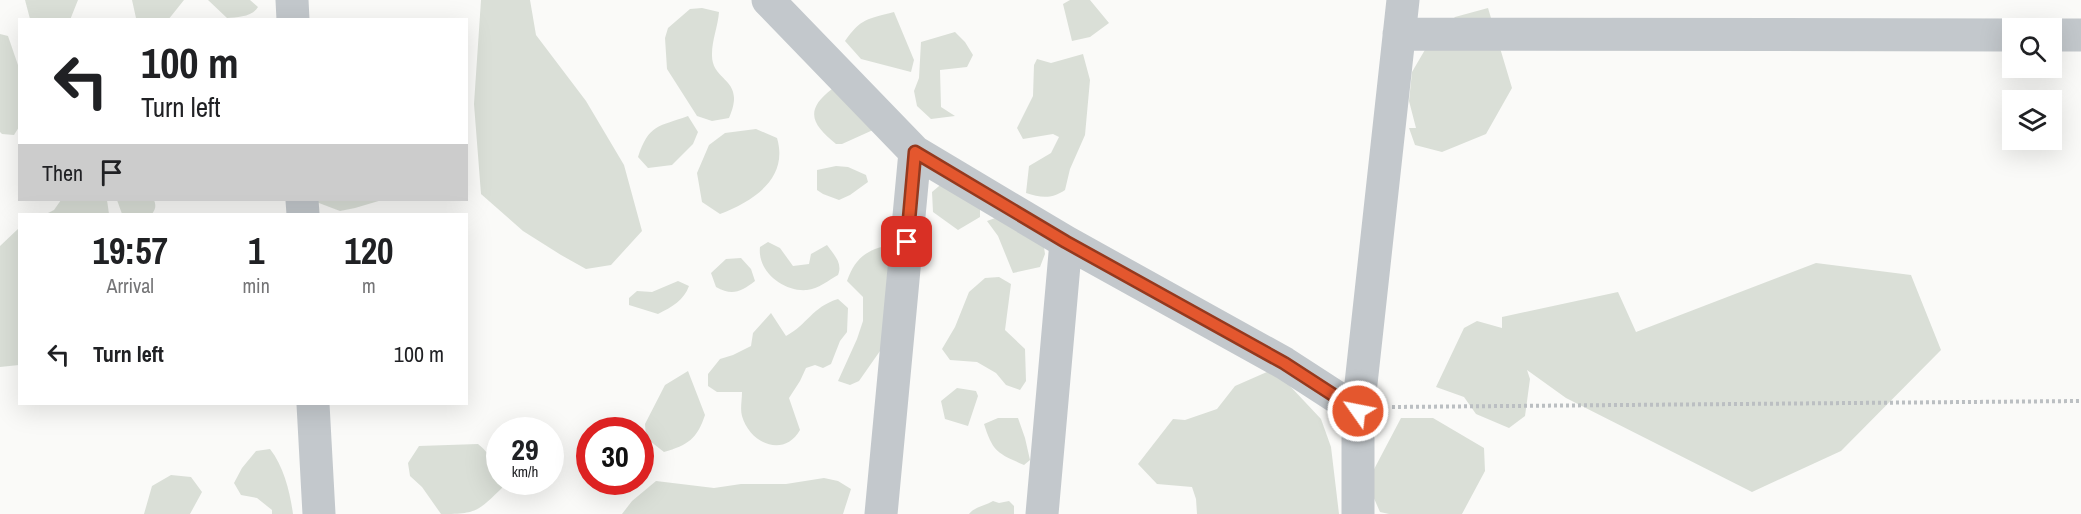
<!DOCTYPE html>
<html lang="en">
<head>
<meta charset="utf-8">
<style>
  :root { --surface:#fff; --page:#f2f2f2; --text:#202124; --muted:#757577 }
  body { margin:0; font-family:"Archivo Narrow",sans-serif; background:var(--page); color:var(--text); height:100vh; display:flex; flex-direction:column; font-size:22px; white-space:nowrap }
  * { box-sizing:border-box; margin:0 }
  p { font-size:20px; color:var(--muted) }
  .icon { flex:none; width:33px; height:33px; fill:none; stroke:currentColor; stroke-width:2; stroke-linecap:round; stroke-linejoin:round }
  .map { position:relative; flex:1; overflow:hidden }
  .sheet { position:absolute; left:18px; top:213px; width:450px; height:192px; display:flex; flex-direction:column; background:var(--surface); border-radius:0px; box-shadow:0 6px 24px #0002 }
  .sheet>* { flex:none }
  .banner { position:absolute; left:18px; top:18px; width:450px; height:183px; border-radius:0px; box-shadow:0 6px 24px #0002; background:#fff; color:var(--text); overflow:hidden }
  .controls { position:absolute; left:2002px; top:18px; display:grid; gap:12px }
  .controls a { display:grid; place-items:center; width:60px; height:60px; border-radius:0px; background:var(--surface); box-shadow:0 6px 24px #0002; font-size:30px }
  .speed { position:absolute; left:486px; top:417px; display:flex; gap:12px; font-size:30px; font-weight:700; text-align:center }
  .speed>* { display:grid; place-content:center; width:78px; height:78px; border-radius:50%; background:var(--surface); box-shadow:0 6px 24px #0002; line-height:1 }
  .speed small { font-size:15px; font-weight:400 }
  .speed .limit { border:9px solid #d22; background:#fff; color:#111 }
  .pin { position:absolute; display:grid; place-items:center; width:51px; height:51px; color:#fff; margin:-26px; border-radius:12px; box-shadow:0 3px 9px #0006 }
  .me { position:absolute; width:66px; margin:-33px; rotate:303deg; stroke-linejoin:round; filter:drop-shadow(0 0 4px #0008) }
  .turn { display:flex; align-items:center; gap:21px; height:126px; padding:0 24px; font-size:27px }
  .turn .icon { width:78px; height:78px; stroke-width:2.5 }
  .turn b { display:block; font-size:42px; line-height:51px }
  .then { display:flex; align-items:center; height:57px; padding:0 24px; background:#0003; gap:12px; font-size:22px }
  .eta { display:flex; justify-content:space-evenly; align-items:center; height:102px; text-align:center }
  .eta b { font-size:36px; font-weight:800; line-height:42px }
  ul { padding:0; list-style:none }
  li { display:flex; align-items:center; gap:18px; height:78px; padding:0 24px }
  li div { flex:1 }
  li b { display:block; font-size:22px }
  li em { font-style:normal }
  .map>svg:first-child { display:block }
  .green { fill:#dadfd7 }
  .lines { fill:none; stroke-linecap:round; stroke-linejoin:round }
  .path { stroke:#bbbfc2; stroke-width:4; stroke-dasharray:3 3; stroke-linecap:butt }
  .minor { stroke:#c3c8cc; stroke-width:33 }
  .route-casing { stroke:#94391e; stroke-width:15 }
  .route { stroke:#e4572e; stroke-width:10 }
</style>
</head>
<body>
<div class="map">
<svg width="2081" height="514" viewBox="0 0 2081 514">
  <rect width="100%" height="100%" fill="#fafaf8"/>
  <!-- green -->
  <path class="green" d="M 25,0 L 78,0 L 70,20 L 30,19 Z
    M 132,0 L 184,0 L 168,20 L 140,19 L 136,18 Z
    M 208,0 L 250,0 L 258,7 C 252,17 237,17 227,18 Z
    M 481,0 L 530,0 L 536,35 L 586,101 L 624,165 L 642,231 L 611,265 L 586,269 L 561,255 L 523,231 L 481,194 L 474,104 Z
    M 1070,0 L 1090,0 L 1109,23 L 1090,37 L 1072,41 L 1063,4 Z
    M 702,8 L 719,12 C 718,26 712,40 712,54 C 711,83 747,77 729,118 L 712,121 L 697,116 L 667,69 L 665,38 L 668,28 L 690,9 Z
    M 1488,8 L 1512,88 L 1486,134 L 1442,152 L 1415,145 L 1409,128 L 1416,128 L 1409,101 L 1412,72 L 1426,48 L 1455,17 Z
    M 894,12 L 914,60 L 911,72 L 861,59 L 845,41 C 861,18 868,19 894,12 Z
    M 955,32 L 965,42 L 973,55 L 967,67 L 940,70 L 941,107 L 955,116 L 931,119 L 917,106 L 914,91 L 919,78 L 921,42 Z
    M 0,34 L 8,36 L 19,68 L 19,127 L 14,135 L 2,134 L 0,132 Z
    M 1083,54 L 1090,80 L 1085,135 L 1070,169 L 1065,190 C 1052,199 1041,198 1026,193 L 1029,166 L 1051,153 L 1059,137 L 1053,134 L 1023,139 L 1017,128 L 1033,96 L 1034,65 L 1037,59 L 1051,63 Z
    M 832,89 L 873,130 L 842,144 L 836,144 C 813,125 803,111 832,89 Z
    M 688,116 L 698,132 L 693,144 L 672,165 L 648,168 L 638,157 C 649,124 658,127 688,116 Z
    M 756,129 L 777,138 C 789,179 753,201 720,214 L 702,202 L 697,173 L 709,145 L 725,133 Z
    M 836,166 L 848,167 L 866,175 L 868,182 L 850,195 L 839,200 L 823,194 L 817,190 L 817,170 Z
    M 951,176 L 980,200 L 980,217 L 958,230 L 933,212 L 932,192 Z
    M 61,200 L 107,200 L 109,214 L 46,214 L 54,210 Z
    M 117,200 L 154,200 C 156,205 156,209 152,214 L 122,214 Z
    M 311,200 L 382,200 L 355,208 L 340,211 Z
    M 998,217 L 1041,228 L 1045,254 L 1040,267 L 1013,273 L 998,236 L 987,221 Z
    M 19,228 L 19,365 L 0,367 L 0,246 Z
    M 768,242 L 780,248 L 793,266 L 809,264 L 811,254 L 827,245 C 834,255 843,263 838,275 C 829,280 818,289 807,290 C 783,292 757,271 760,247 Z
    M 891,245 L 887,341 L 859,381 L 850,385 L 838,381 L 857,339 L 863,321 L 863,297 L 847,281 C 855,258 867,249 891,245 Z
    M 741,258 L 751,269 L 755,281 C 741,292 732,296 716,287 L 711,273 L 726,259 Z
    M 1816,263 L 1911,275 L 1941,350 L 1841,451 L 1752,492 L 1566,398 L 1527,370 L 1530,379 L 1525,416 L 1509,428 L 1476,414 L 1464,397 L 1436,387 L 1464,328 L 1477,321 L 1502,328 L 1502,317 L 1618,292 L 1636,332 Z
    M 999,277 L 1011,284 L 1005,330 L 1025,349 L 1026,381 L 1020,390 L 1006,385 L 996,373 L 977,362 L 950,360 L 942,349 L 955,327 L 969,292 L 985,278 Z
    M 678,281 L 689,286 C 684,300 672,307 658,314 L 629,305 L 629,298 L 637,291 L 652,292 Z
    M 838,299 L 848,308 L 847,332 L 840,341 L 831,364 L 823,368 L 815,365 L 806,368 L 800,381 L 789,398 L 800,430 C 784,458 750,444 742,416 C 740,409 742,400 742,392 L 717,392 L 708,386 L 708,374 L 720,359 L 733,355 L 751,346 L 753,333 L 771,313 L 786,336 C 807,325 812,307 838,299 Z
    M 1274,369 L 1321,419 L 1331,447 L 1339,514 L 1197,514 L 1196,499 L 1192,487 L 1157,484 L 1138,464 L 1173,419 L 1185,420 L 1217,409 L 1235,386 Z
    M 688,371 L 705,415 C 697,439 688,445 664,452 L 646,438 L 645,424 L 665,385 Z
    M 957,388 L 976,391 L 978,396 L 968,426 L 945,419 L 941,401 Z
    M 998,418 L 1018,418 L 1025,438 L 1030,460 L 1024,465 C 997,453 993,452 984,424 Z
    M 1401,418 L 1433,418 L 1484,448 L 1485,471 L 1462,514 L 1389,514 L 1380,512 L 1369,487 L 1371,475 Z
    M 478,444 C 489,453 500,467 500,482 L 502,482 L 504,486 C 478,511 478,514 441,514 L 422,487 L 410,476 L 408,463 L 419,446 Z
    M 270,449 C 284,467 290,492 293,514 L 272,514 L 272,510 L 257,498 L 241,495 L 234,483 L 242,468 L 256,451 Z
    M 171,475 L 191,477 L 202,492 L 190,514 L 144,514 L 152,486 Z
    M 824,478 L 838,481 L 851,489 L 843,514 L 622,514 L 632,501 L 656,481 L 714,488 L 741,484 L 786,484 Z
    M 993,501 L 999,503 L 1009,501 L 1014,506 L 1014,514 L 969,514 C 974,507 985,506 993,501 Z"/>
  <g class="lines">
    <!-- path -->
    <path class="path" d="M 1392,407 L 2081,401"/>
    <!-- minor -->
    <path class="minor" d="M 292,0 L 293,20
      M 768,0 L 915,152 L 1066,242 L 1284,363 L 1358,411
      M 1399,34 L 2013,35
      M 2052,35 L 2081,35
      M 302,200 L 303,214
      M 313,404 L 319,514
      M 881,514 L 915,152
      M 1042,514 L 1066,242
      M 1358,514 L 1358,411 L 1403,0"/>
  </g>
  <g class="lines">
    <defs>
      <path id="route" d="M 907,242 L 915,152 L 1066,242 L 1284,363 L 1358,411"/>
    </defs>
    <!-- route casing -->
    <use href="#route" class="route-casing"/>
    <!-- route -->
    <use href="#route" class="route"/>
  </g>
</svg>
<div class="controls">
<a><svg class="icon" aria-label="search" viewBox="0 0 24 24"><circle cx="10" cy="10" r="6"/><path d="M15 15l6 6"/></svg></a>
<a><svg class="icon" aria-label="layers" viewBox="0 0 24 24"><path d="M12 4l9 5-9 5-9-5zM3 14l9 5 9-5"/></svg></a>
</div>
<div class="speed"><div>29<small>km/h</small></div><div class="limit">30</div></div>
<div class="pin" style="left:907px;top:242px;background:#d93025"><svg class="icon" aria-label="arrive" viewBox="0 0 24 24"><path d="M6 21V4h12l-3 4 3 4H6"/></svg></div>
<svg class="me" style="left:1358px;top:411px" viewBox="-20 -20 40 40"><circle r="17" fill="#e4572e" stroke="#fff" stroke-width="3"/><path d="M0-11L8 9 0 5-8 9z" fill="#fff"/></svg>
<div class="banner">
<div class="turn"><svg class="icon" aria-label="left" viewBox="0 0 24 24"><path d="M17 20v-9H6M10 6l-5 5 5 5"/></svg><div><b>100 m</b>Turn left</div></div>
<div class="then">Then<svg class="icon" aria-label="arrive" viewBox="0 0 24 24"><path d="M6 21V4h12l-3 4 3 4H6"/></svg></div>
</div>
<section class="sheet">
<div class="eta">
<div><b>19:57</b><p>Arrival</p></div>
<div><b>1</b><p>min</p></div>
<div><b>120</b><p>m</p></div>
</div>
<ul>
<li><svg class="icon" aria-label="left" viewBox="0 0 24 24"><path d="M17 20v-9H6M10 6l-5 5 5 5"/></svg><div><b>Turn left</b></div><em>100 m</em></li>
</ul>
</section>
</div>
</body>
</html>
